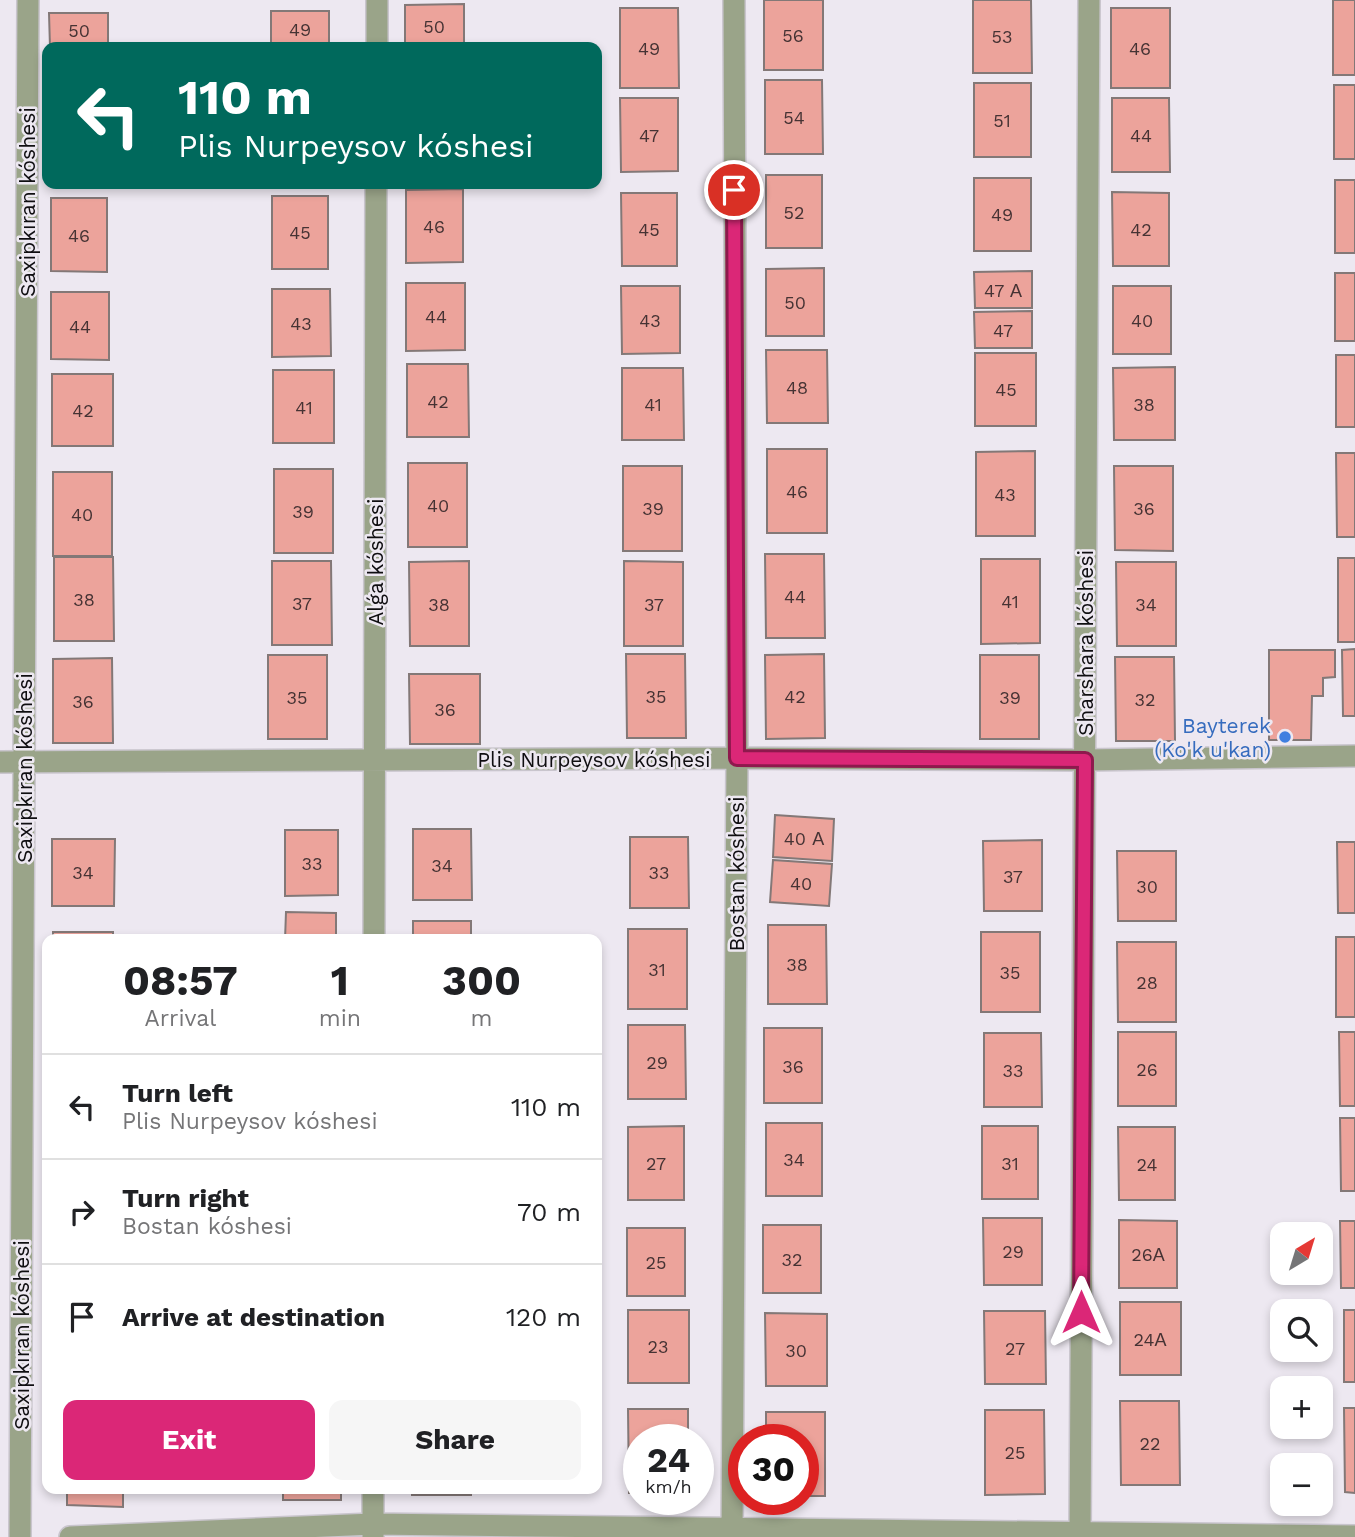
<!DOCTYPE html>
<html lang="en">
<head>
<meta charset="utf-8">
<style>
  :root { --surface:#fff; --page:#f6f6f6; --text:#202124; --muted:#757577; --line:#e0e0e0; --accent:#db2777 }
  body { margin:0; font-family:"Work Sans",sans-serif; background:var(--page); color:var(--text); height:100vh; display:flex; flex-direction:column; font-size:26px; white-space:nowrap }
  * { box-sizing:border-box; margin:0 }
  p { font-size:23px; color:var(--muted) }
  .icon { flex:none; width:38px; height:38px; fill:none; stroke:currentColor; stroke-width:2; stroke-linecap:round; stroke-linejoin:round }
  .map { position:relative; flex:1; overflow:hidden }
  .details { position:absolute; left:42px; top:934px; width:560px; height:560px; display:flex; flex-direction:column; background:var(--surface); border-radius:14px; box-shadow:0 4px 10px #0003 }
  .details>* { flex:none }
  .hud { position:absolute; left:42px; top:42px; width:560px; height:147px; border-radius:14px; box-shadow:0 4px 10px #0003; background:#00695c; color:#fff; overflow:hidden }
  .needle { width:46px; rotate:38deg }
  .tools { position:absolute; left:1270px; top:1222px; display:grid; gap:14px }
  .tools a { display:grid; place-items:center; width:63px; height:63px; border-radius:14px; background:var(--surface); box-shadow:0 4px 10px #0003; font-size:35px }
  .speed { position:absolute; left:623px; top:1424px; display:flex; gap:14px; font-size:35px; font-weight:700; text-align:center }
  .speed>* { display:grid; place-content:center; width:91px; height:91px; border-radius:50%; background:var(--surface); box-shadow:0 4px 10px #0003; line-height:1 }
  .speed small { font-size:18px; font-weight:400 }
  .speed .limit { border:10px solid #d22; background:#fff; color:#111 }
  .pin { position:absolute; display:grid; place-items:center; width:60px; height:60px; color:#fff; margin:-30px; border:4px solid #fff; border-radius:50%; box-shadow:0 2px 7px #0007 }
  .me { position:absolute; width:77px; margin:-38px; rotate:0deg; stroke-linejoin:round; filter:drop-shadow(0 0 5px #0008) }
  .turn { display:flex; align-items:center; gap:24px; height:147px; padding:0 21px; font-size:32px }
  .turn .icon { width:91px; height:91px; stroke-width:2.5 }
  .turn b { display:block; font-size:49px; line-height:60px }
  .eta { display:flex; justify-content:space-evenly; align-items:center; height:119px; text-align:center }
  .eta b { font-size:42px; font-weight:700; line-height:49px }
  .button { display:flex; gap:14px; margin-top:auto; padding:14px 21px }
  .button a { flex:1; height:80px; border-radius:14px; background:var(--accent); color:#fff; font-size:28px; font-weight:700; line-height:80px; text-align:center }
  .button a+a { background:var(--page); color:var(--text) }
  ul { padding:0; list-style:none }
  li { display:flex; align-items:center; gap:21px; height:105px; padding:0 21px; border-top:2px solid var(--line) }
  li div { flex:1 }
  li b { display:block; font-size:26px }
  li em { font-style:normal }
  .map>svg:first-child { display:block }
  .building { fill:#eca39b; stroke:#837877; stroke-width:2 }
  .lines { fill:none; stroke-linecap:round; stroke-linejoin:round }
  .minor-casing { stroke:#c9c5cd; stroke-width:24 }
  .minor { stroke:#9aa489; stroke-width:21 }
  .route-casing { stroke:#8e194d; stroke-width:18 }
  .route { stroke:#db2777; stroke-width:12 }
  .shop-dot { fill:#3f7fe0; stroke:#ede8f1; stroke-width:2.5 }
  .labels { text-anchor:middle; dominant-baseline:central; stroke-width:5; stroke-linejoin:round; paint-order:stroke }
  .number-label { font-size:18px; fill:#463334 }
  .street-label { font-size:21px; fill:#0f0e11; stroke:#ede8f1 }
  .shop-label { font-size:21px; fill:#366cbe; stroke:#ede8f1; text-anchor:end }
</style>
</head>
<body>
<div class="map">
<svg width="1355" height="1537" viewBox="0 0 1355 1537">
  <rect width="100%" height="100%" fill="#ede8f1"/>
  <!-- building -->
  <path class="building" d="M 764,0 L 823,0 L 823,70 L 764,70 Z
    M 973,0 L 1031,0 L 1032,73 L 973,73 Z
    M 1333,0 L 1355,0 L 1355,75 L 1333,75 Z
    M 464,4 L 464,47 L 405,47 L 405,5 Z
    M 620,8 L 678,8 L 679,88 L 620,88 Z
    M 1111,8 L 1170,8 L 1170,88 L 1111,88 Z
    M 271,11 L 329,11 L 329,47 L 271,47 Z
    M 49,13 L 108,13 L 108,47 L 50,47 Z
    M 765,80 L 822,80 L 823,154 L 765,154 Z
    M 974,83 L 1031,83 L 1031,157 L 974,157 Z
    M 1334,85 L 1355,85 L 1355,159 L 1334,159 Z
    M 620,98 L 678,98 L 678,171 L 621,172 Z
    M 1112,98 L 1169,98 L 1170,172 L 1112,172 Z
    M 766,175 L 822,175 L 822,248 L 766,248 Z
    M 974,178 L 1031,178 L 1031,251 L 974,251 Z
    M 1335,180 L 1355,180 L 1355,253 L 1335,253 Z
    M 463,189 L 463,262 L 406,263 L 406,190 Z
    M 1112,192 L 1169,193 L 1169,266 L 1113,266 Z
    M 621,193 L 677,193 L 677,266 L 622,266 Z
    M 272,196 L 328,196 L 328,269 L 272,269 Z
    M 51,198 L 107,198 L 107,272 L 51,271 Z
    M 824,268 L 824,336 L 766,336 L 766,269 Z
    M 1032,271 L 1032,308 L 975,308 L 974,272 Z
    M 1335,273 L 1355,273 L 1355,341 L 1335,341 Z
    M 406,283 L 465,283 L 465,350 L 406,351 Z
    M 621,286 L 680,286 L 680,353 L 622,354 Z
    M 1113,286 L 1171,286 L 1171,354 L 1113,354 Z
    M 272,289 L 330,289 L 331,356 L 272,357 Z
    M 51,292 L 109,292 L 109,360 L 51,359 Z
    M 1032,311 L 1032,348 L 975,348 L 974,312 Z
    M 766,350 L 827,350 L 828,423 L 767,423 Z
    M 975,353 L 1036,353 L 1036,426 L 975,426 Z
    M 1336,355 L 1355,355 L 1355,427 L 1336,427 Z
    M 407,364 L 468,364 L 469,437 L 407,437 Z
    M 1175,367 L 1175,440 L 1114,440 L 1113,368 Z
    M 622,368 L 683,368 L 684,440 L 622,440 Z
    M 273,370 L 334,370 L 334,443 L 273,443 Z
    M 52,374 L 113,374 L 113,446 L 52,446 Z
    M 767,449 L 827,449 L 827,533 L 767,533 Z
    M 1035,451 L 1035,536 L 976,536 L 976,452 Z
    M 1336,453 L 1355,453 L 1355,537 L 1337,537 Z
    M 408,463 L 467,463 L 467,547 L 408,547 Z
    M 623,466 L 682,466 L 682,551 L 623,551 Z
    M 1114,466 L 1173,466 L 1173,551 L 1115,550 Z
    M 274,469 L 333,469 L 333,553 L 274,553 Z
    M 53,472 L 112,472 L 112,556 L 53,556 Z
    M 765,554 L 824,554 L 825,638 L 766,638 Z
    M 54,557 L 113,557 L 114,641 L 54,641 Z
    M 1338,558 L 1355,558 L 1355,642 L 1338,642 Z
    M 981,559 L 1040,559 L 1040,643 L 981,644 Z
    M 272,561 L 331,561 L 332,645 L 272,645 Z
    M 469,561 L 469,646 L 410,646 L 409,562 Z
    M 624,561 L 683,562 L 683,646 L 624,646 Z
    M 1116,562 L 1176,562 L 1176,646 L 1117,646 Z
    M 1355,649 L 1355,716 L 1343,716 L 1342,650 Z
    M 1269,650 L 1335,650 L 1335,677 L 1323,678 L 1323,696 L 1312,696 L 1311,740 L 1269,740 Z
    M 626,654 L 685,654 L 686,738 L 627,738 Z
    M 824,654 L 825,738 L 766,739 L 765,655 Z
    M 268,655 L 327,655 L 327,739 L 268,739 Z
    M 980,655 L 1039,655 L 1039,739 L 980,739 Z
    M 1115,657 L 1174,657 L 1175,741 L 1116,741 Z
    M 112,658 L 113,743 L 53,743 L 53,659 Z
    M 409,674 L 480,674 L 480,744 L 410,744 Z
    M 775,815 L 834,819 L 832,861 L 773,857 Z
    M 413,829 L 471,829 L 472,900 L 413,900 Z
    M 285,830 L 338,830 L 338,895 L 285,896 Z
    M 630,837 L 688,837 L 689,908 L 630,908 Z
    M 52,839 L 115,839 L 114,906 L 52,906 Z
    M 1042,840 L 1042,911 L 984,911 L 983,841 Z
    M 1337,842 L 1355,842 L 1355,913 L 1338,913 Z
    M 1117,851 L 1176,851 L 1176,921 L 1118,921 Z
    M 773,860 L 832,864 L 829,906 L 770,902 Z
    M 286,912 L 336,913 L 336,940 L 285,940 Z
    M 413,921 L 471,921 L 471,940 L 413,940 Z
    M 768,925 L 826,925 L 827,1004 L 768,1004 Z
    M 628,929 L 687,929 L 687,1009 L 628,1009 Z
    M 53,932 L 113,932 L 113,940 L 53,940 Z
    M 981,932 L 1040,932 L 1040,1012 L 981,1012 Z
    M 1336,937 L 1355,937 L 1355,1017 L 1336,1017 Z
    M 1117,942 L 1176,942 L 1176,1022 L 1118,1022 Z
    M 628,1025 L 685,1025 L 686,1099 L 628,1099 Z
    M 764,1028 L 822,1028 L 822,1103 L 764,1103 Z
    M 1118,1032 L 1176,1032 L 1176,1106 L 1118,1106 Z
    M 1339,1032 L 1355,1032 L 1355,1106 L 1340,1106 Z
    M 984,1033 L 1041,1033 L 1042,1107 L 984,1107 Z
    M 1340,1118 L 1355,1118 L 1355,1191 L 1341,1191 Z
    M 766,1123 L 822,1123 L 822,1196 L 766,1196 Z
    M 684,1126 L 684,1200 L 628,1200 L 628,1127 Z
    M 982,1126 L 1038,1126 L 1038,1199 L 982,1199 Z
    M 1118,1127 L 1175,1127 L 1175,1200 L 1119,1200 Z
    M 983,1218 L 1042,1218 L 1042,1285 L 984,1285 Z
    M 1119,1220 L 1177,1221 L 1177,1288 L 1119,1288 Z
    M 1340,1221 L 1355,1221 L 1355,1288 L 1341,1288 Z
    M 763,1225 L 821,1225 L 821,1293 L 763,1293 Z
    M 627,1228 L 685,1228 L 685,1296 L 627,1296 Z
    M 1120,1302 L 1181,1302 L 1181,1375 L 1120,1375 Z
    M 628,1310 L 689,1310 L 689,1383 L 628,1383 Z
    M 1344,1310 L 1355,1310 L 1355,1382 L 1344,1382 Z
    M 984,1311 L 1045,1311 L 1046,1384 L 985,1384 Z
    M 765,1313 L 827,1314 L 827,1386 L 766,1386 Z
    M 1120,1401 L 1179,1401 L 1180,1485 L 1121,1485 Z
    M 1344,1408 L 1355,1408 L 1355,1493 L 1345,1492 Z
    M 628,1409 L 688,1409 L 688,1440 L 639,1440 L 639,1493 L 629,1493 Z
    M 985,1410 L 1044,1410 L 1045,1494 L 985,1495 Z
    M 766,1412 L 825,1412 L 825,1496 L 803,1496 L 803,1440 L 766,1440 Z
    M 67,1489 L 123,1489 L 123,1507 L 67,1505 Z
    M 283,1489 L 341,1489 L 341,1500 L 283,1500 Z
    M 412,1489 L 471,1489 L 471,1495 L 412,1495 Z"/>
  <g class="lines">
    <defs>
      <path id="minor" d="M 377,47 L 377,0
        M 0,762 L 737,758 L 1085,760 L 1355,756
        M 374,940 L 376,184
        M 373,1536 L 373,1489
        M 20,1537 L 28,0
        M 70,1537 L 373,1524 L 1355,1536
        M 732,1537 L 737,758 L 734,0
        M 1080,1537 L 1089,0"/>
    </defs>
    <!-- minor casing -->
    <use href="#minor" class="minor-casing"/>
    <!-- minor -->
    <use href="#minor" class="minor"/>
  </g>
  <g class="lines">
    <defs>
      <path id="route" d="M 734,190 L 737,758 L 1085,760 L 1081,1312"/>
    </defs>
    <!-- route casing -->
    <use href="#route" class="route-casing"/>
    <!-- route -->
    <use href="#route" class="route"/>
  </g>
  <!-- markers -->
  <circle class="shop-dot" cx="1285" cy="737" r="7"/>
  <g class="labels">
    <!-- number labels -->
    <g class="number-label">
      <text x="434" y="26">50</text>
      <text x="300" y="29">49</text>
      <text x="79" y="30">50</text>
      <text x="793" y="35">56</text>
      <text x="1002" y="36">53</text>
      <text x="649" y="48">49</text>
      <text x="1140" y="48">46</text>
      <text x="794" y="117">54</text>
      <text x="1002" y="120">51</text>
      <text x="649" y="135">47</text>
      <text x="1141" y="135">44</text>
      <text x="794" y="212">52</text>
      <text x="1002" y="214">49</text>
      <text x="434" y="226">46</text>
      <text x="649" y="229">45</text>
      <text x="1141" y="229">42</text>
      <text x="300" y="232">45</text>
      <text x="79" y="235">46</text>
      <text x="1003" y="290">47 А</text>
      <text x="795" y="302">50</text>
      <text x="436" y="316">44</text>
      <text x="650" y="320">43</text>
      <text x="1142" y="320">40</text>
      <text x="301" y="323">43</text>
      <text x="80" y="326">44</text>
      <text x="1003" y="330">47</text>
      <text x="797" y="387">48</text>
      <text x="1006" y="389">45</text>
      <text x="438" y="401">42</text>
      <text x="653" y="404">41</text>
      <text x="1144" y="404">38</text>
      <text x="304" y="407">41</text>
      <text x="83" y="410">42</text>
      <text x="797" y="491">46</text>
      <text x="1005" y="494">43</text>
      <text x="438" y="505">40</text>
      <text x="653" y="508">39</text>
      <text x="1144" y="508">36</text>
      <text x="303" y="511">39</text>
      <text x="82" y="514">40</text>
      <text x="795" y="596">44</text>
      <text x="84" y="599">38</text>
      <text x="1010" y="601">41</text>
      <text x="302" y="603">37</text>
      <text x="439" y="604">38</text>
      <text x="654" y="604">37</text>
      <text x="1146" y="604">34</text>
      <text x="656" y="696">35</text>
      <text x="795" y="696">42</text>
      <text x="297" y="697">35</text>
      <text x="1010" y="697">39</text>
      <text x="1145" y="699">32</text>
      <text x="83" y="701">36</text>
      <text x="445" y="709">36</text>
      <text x="804" y="838">40 А</text>
      <text x="312" y="863">33</text>
      <text x="442" y="865">34</text>
      <text x="83" y="872">34</text>
      <text x="659" y="872">33</text>
      <text x="1013" y="876">37</text>
      <text x="801" y="883">40</text>
      <text x="1147" y="886">30</text>
      <text x="797" y="964">38</text>
      <text x="657" y="969">31</text>
      <text x="1010" y="972">35</text>
      <text x="1147" y="982">28</text>
      <text x="657" y="1062">29</text>
      <text x="793" y="1066">36</text>
      <text x="1147" y="1069">26</text>
      <text x="1013" y="1070">33</text>
      <text x="794" y="1159">34</text>
      <text x="656" y="1163">27</text>
      <text x="1010" y="1163">31</text>
      <text x="1147" y="1164">24</text>
      <text x="1013" y="1251">29</text>
      <text x="1148" y="1254">26А</text>
      <text x="792" y="1259">32</text>
      <text x="656" y="1262">25</text>
      <text x="1150" y="1339">24А</text>
      <text x="658" y="1346">23</text>
      <text x="1015" y="1348">27</text>
      <text x="796" y="1350">30</text>
      <text x="1150" y="1443">22</text>
      <text x="1015" y="1452">25</text>
    </g>
    <!-- street labels -->
    <g class="street-label">
      <text transform="translate(27 202) rotate(-90)">Saxipkıran kóshesi</text>
      <text transform="translate(375 562) rotate(-90)">Alǵa kóshesi</text>
      <text transform="translate(1085 643) rotate(-90)">Sharshara kóshesi</text>
      <text x="594" y="759">Plis Nurpeysov kóshesi</text>
      <text transform="translate(24 768) rotate(-90)">Saxipkıran kóshesi</text>
      <text transform="translate(736 874) rotate(-90)">Bostan kóshesi</text>
      <text transform="translate(21 1335) rotate(-90)">Saxipkıran kóshesi</text>
    </g>
    <!-- shop labels -->
    <g class="shop-label">
      <text x="1271" y="725">Bayterek<tspan x="1271" dy="24">(Ko'k u'kan)</tspan></text>
    </g>
  </g>
</svg>
<div class="tools">
<a><svg class="needle" viewBox="-14 -14 28 28"><path d="M0-13l5 13h-10z" fill="#e53935"/><path d="M0 13l5-13h-10z" fill="#757577"/></svg></a>
<a><svg class="icon" aria-label="search" viewBox="0 0 24 24"><circle cx="10" cy="10" r="6"/><path d="M15 15l6 6"/></svg></a>
<a>+</a>
<a>−</a>
</div>
<div class="speed"><div>24<small>km/h</small></div><div class="limit">30</div></div>
<div class="pin" style="left:734px;top:190px;background:#d93025"><svg class="icon" aria-label="arrive" viewBox="0 0 24 24"><path d="M6 21V4h12l-3 4 3 4H6"/></svg></div>
<svg class="me" style="left:1081px;top:1312px" viewBox="-20 -20 40 40"><path d="M0-17L14 15 0 8-14 15z" fill="#db2777" stroke="#fff" stroke-width="4"/></svg>
<div class="hud">
<div class="turn"><svg class="icon" aria-label="left" viewBox="0 0 24 24"><path d="M17 20v-9H6M10 6l-5 5 5 5"/></svg><div><b>110 m</b>Plis Nurpeysov kóshesi</div></div>
</div>
<section class="details">
<div class="eta">
<div><b>08:57</b><p>Arrival</p></div>
<div><b>1</b><p>min</p></div>
<div><b>300</b><p>m</p></div>
</div>
<ul>
<li><svg class="icon" aria-label="left" viewBox="0 0 24 24"><path d="M17 20v-9H6M10 6l-5 5 5 5"/></svg><div><b>Turn left</b><p>Plis Nurpeysov kóshesi</p></div><em>110 m</em></li>
<li><svg class="icon" aria-label="right" viewBox="0 0 24 24"><path d="M7 20v-9h11M14 6l5 5-5 5"/></svg><div><b>Turn right</b><p>Bostan kóshesi</p></div><em>70 m</em></li>
<li><svg class="icon" aria-label="arrive" viewBox="0 0 24 24"><path d="M6 21V4h12l-3 4 3 4H6"/></svg><div><b>Arrive at destination</b></div><em>120 m</em></li>
</ul>
<div class="button"><a>Exit</a><a>Share</a></div>
</section>
</div>
</body>
</html>
